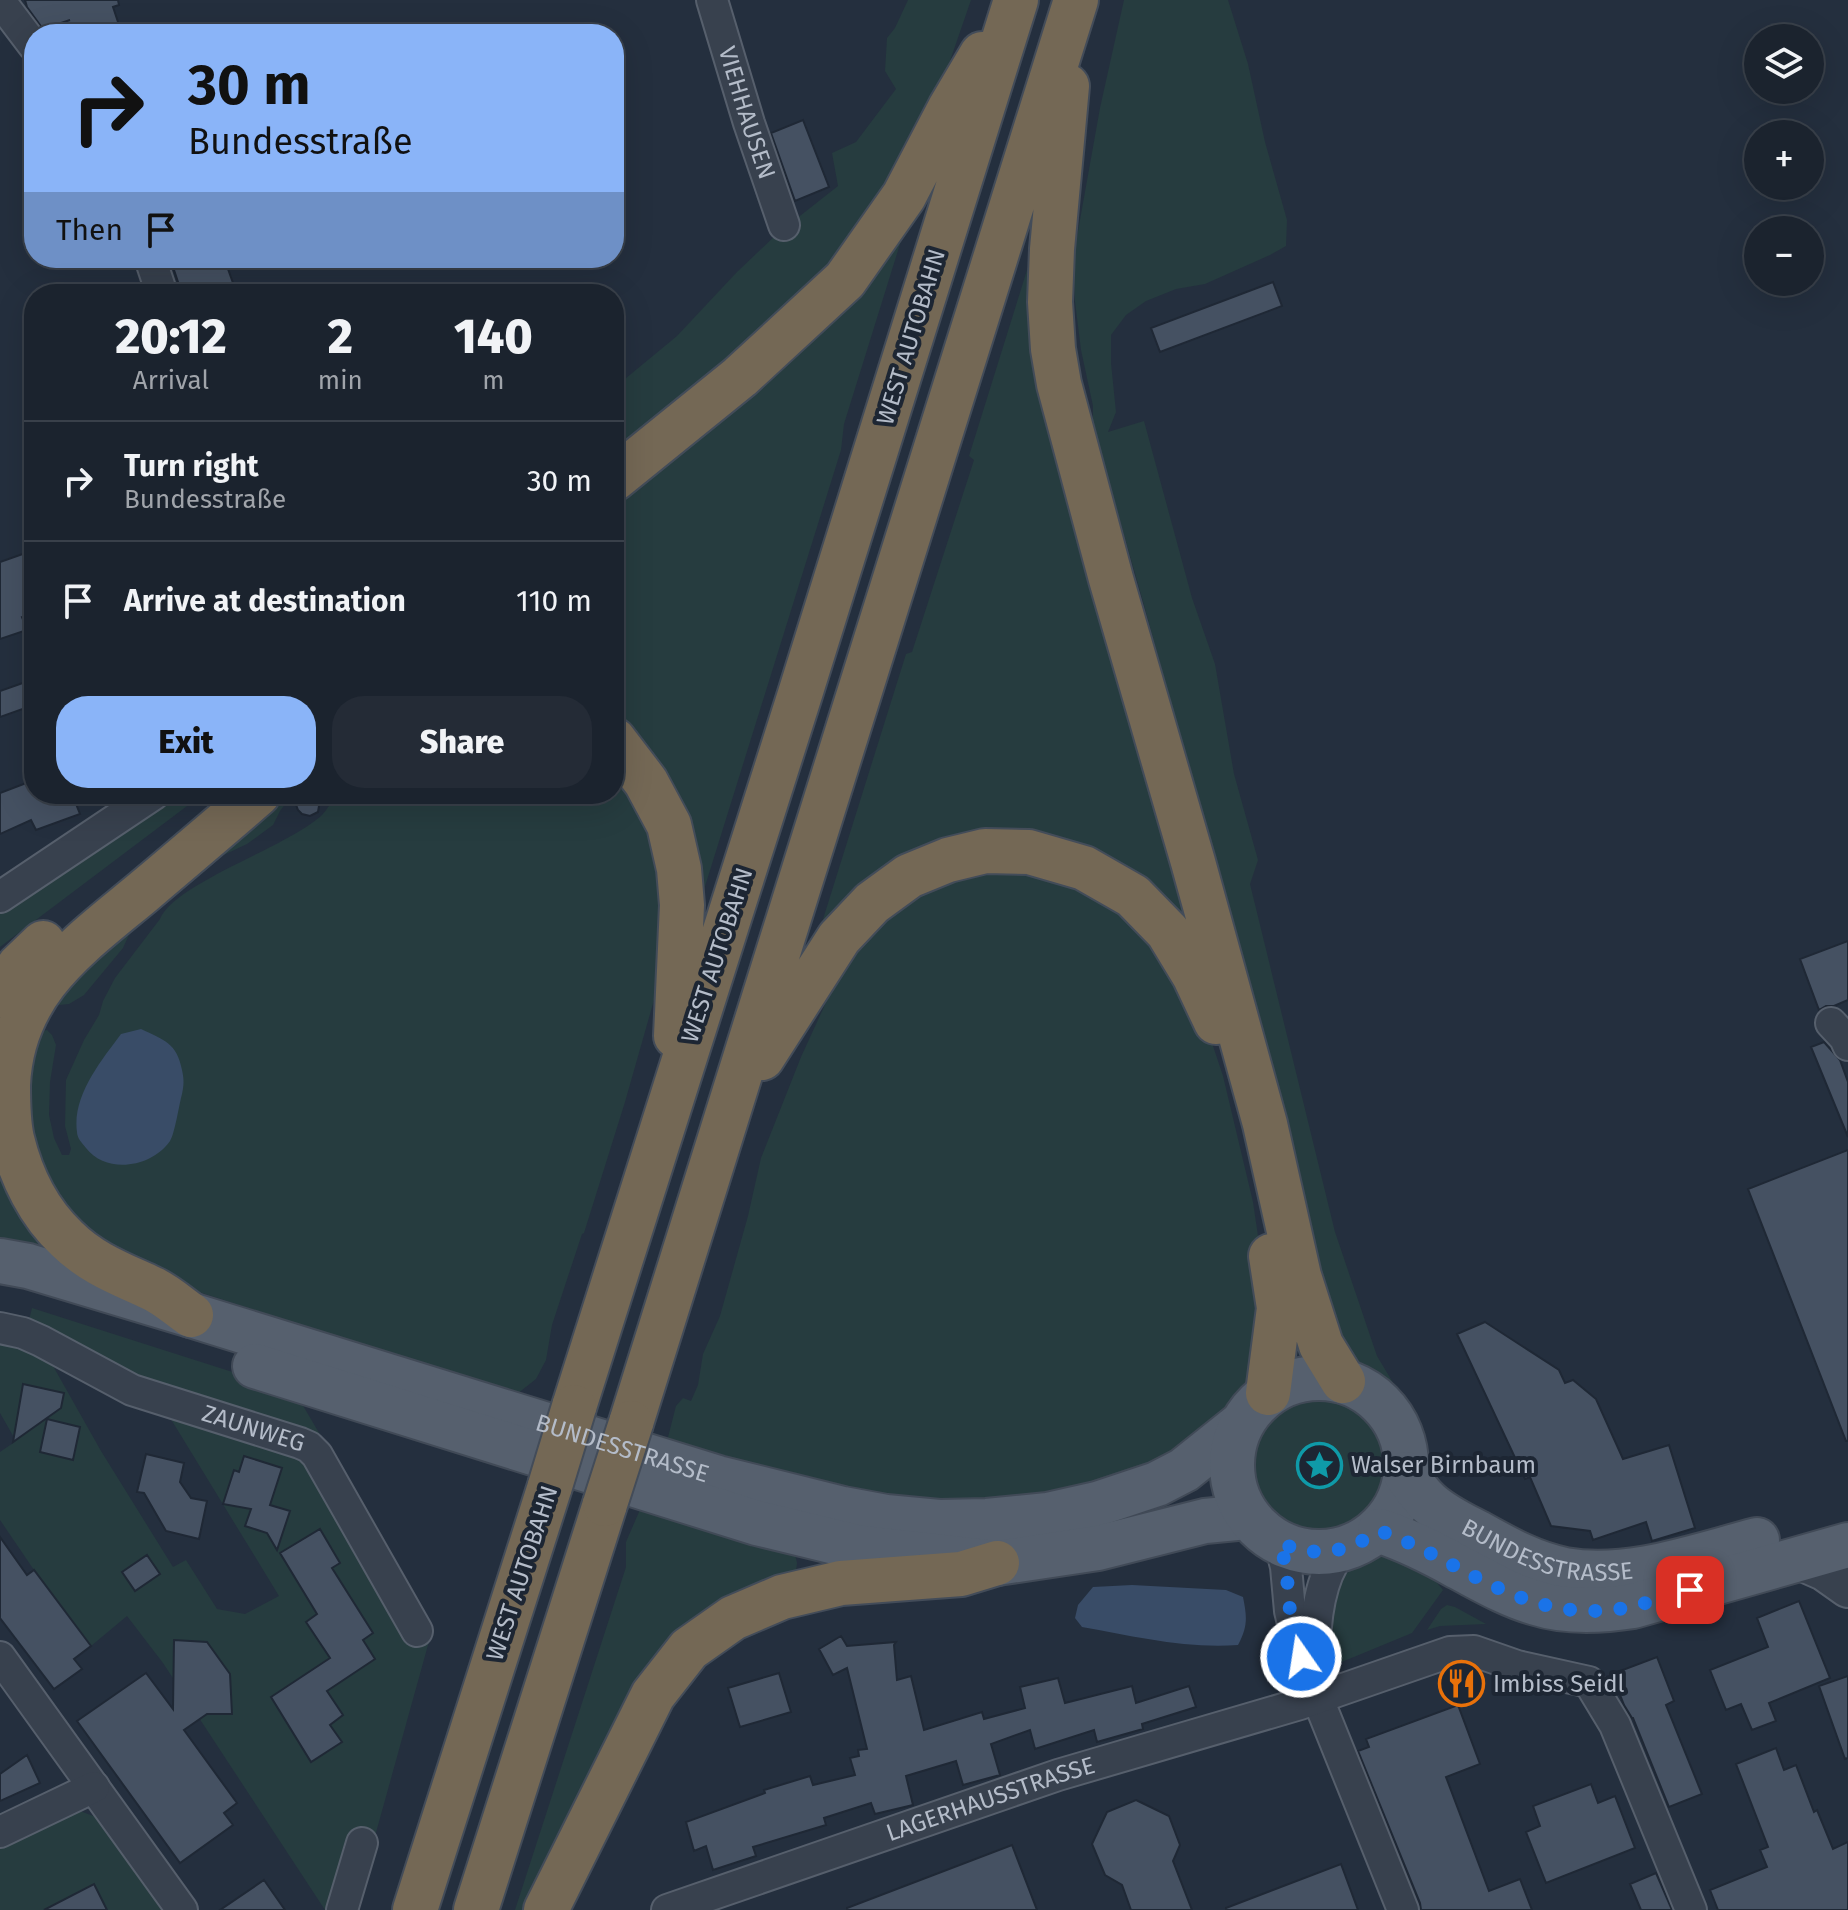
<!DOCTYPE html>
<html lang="en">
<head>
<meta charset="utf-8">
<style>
  :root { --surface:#1b232e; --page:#242b36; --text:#f1f3f6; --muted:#a0a4aa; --line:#39404a; --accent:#8ab4f8 }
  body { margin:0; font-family:"Fira Sans",sans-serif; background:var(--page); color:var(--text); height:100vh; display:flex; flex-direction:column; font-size:30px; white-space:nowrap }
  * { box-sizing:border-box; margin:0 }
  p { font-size:26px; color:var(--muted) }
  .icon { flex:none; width:44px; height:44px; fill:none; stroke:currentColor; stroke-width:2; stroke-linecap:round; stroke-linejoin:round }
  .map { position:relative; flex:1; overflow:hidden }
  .sheet { position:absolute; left:24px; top:284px; width:600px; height:520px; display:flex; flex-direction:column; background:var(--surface); border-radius:32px; box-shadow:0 8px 32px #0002,0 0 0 2px var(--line) }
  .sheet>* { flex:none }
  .guide { position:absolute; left:24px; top:24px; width:600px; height:244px; border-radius:32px; box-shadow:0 8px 32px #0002,0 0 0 2px var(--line); background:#8ab4f8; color:#111; overflow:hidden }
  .fabs { position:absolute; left:1744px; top:24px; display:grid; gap:16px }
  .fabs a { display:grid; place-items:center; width:80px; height:80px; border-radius:50%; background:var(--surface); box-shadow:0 8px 32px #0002,0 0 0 2px var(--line); font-size:40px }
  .pin { position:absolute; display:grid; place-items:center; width:68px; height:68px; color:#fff; margin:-34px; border-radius:16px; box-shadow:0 4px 12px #0006 }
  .me { position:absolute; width:88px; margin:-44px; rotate:347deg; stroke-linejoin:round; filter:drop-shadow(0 0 6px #0008) }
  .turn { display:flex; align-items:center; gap:28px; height:168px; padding:0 32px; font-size:36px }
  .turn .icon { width:104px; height:104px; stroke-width:2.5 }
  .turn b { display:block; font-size:56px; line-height:68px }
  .then { display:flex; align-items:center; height:76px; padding:0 32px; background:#0003; gap:16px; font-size:30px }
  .eta { display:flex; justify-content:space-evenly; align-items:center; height:136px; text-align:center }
  .eta b { font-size:48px; font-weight:800; line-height:56px }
  .cta { display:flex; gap:16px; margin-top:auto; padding:16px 32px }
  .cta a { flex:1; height:92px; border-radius:32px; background:var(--accent); color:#111; font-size:32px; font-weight:800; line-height:92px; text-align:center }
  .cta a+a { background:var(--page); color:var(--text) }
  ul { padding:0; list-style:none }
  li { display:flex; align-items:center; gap:24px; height:120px; padding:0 32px; border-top:2px solid var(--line) }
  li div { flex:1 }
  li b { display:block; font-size:30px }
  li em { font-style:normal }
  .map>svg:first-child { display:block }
  .green { fill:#263c3f }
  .water { fill:#394c67 }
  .building { fill:#455162; stroke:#1f2835; stroke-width:2 }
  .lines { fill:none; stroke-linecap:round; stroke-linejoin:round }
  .minor-casing { stroke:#565f6c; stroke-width:34 }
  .tertiary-casing { stroke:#565f6c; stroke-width:42 }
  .primary-casing { stroke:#414a57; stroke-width:48 }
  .motorway-casing { stroke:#434c59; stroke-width:48 }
  .minor { stroke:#38414e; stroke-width:30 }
  .tertiary { stroke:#38414e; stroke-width:38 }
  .primary { stroke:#56606e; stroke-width:44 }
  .motorway { stroke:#746855; stroke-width:44 }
  .motorway-bridge-casing { stroke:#434c59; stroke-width:48; stroke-linecap:butt }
  .motorway-bridge { stroke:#746855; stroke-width:44 }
  .route { stroke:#1a73e8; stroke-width:14; stroke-dasharray:0 25.2 }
  .labels { text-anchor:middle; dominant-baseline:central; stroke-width:8; stroke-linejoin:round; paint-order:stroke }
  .street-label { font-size:24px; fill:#b4bcc9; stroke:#1d2633 }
  .poi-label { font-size:24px; fill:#b4bcc9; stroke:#1d2633; text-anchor:start }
</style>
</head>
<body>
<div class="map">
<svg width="1848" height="1910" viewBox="0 0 1848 1910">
  <rect width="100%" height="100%" fill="#242f3e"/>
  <!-- green -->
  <path class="green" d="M 908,0 L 971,0 L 932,113 L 887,195 L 829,265 L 715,369 L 614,456 L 614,388 L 677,336 L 737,272 L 777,234 L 838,186 L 832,153 L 856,142 L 896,89 L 885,71 L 887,38 L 895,28 Z
    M 1124,0 L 1228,0 L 1248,64 L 1265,142 L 1287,220 L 1286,246 L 1270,255 L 1205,284 L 1176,289 L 1146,301 L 1126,315 L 1111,335 L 1111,363 L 1116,412 L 1108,432 L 1144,421 L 1192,598 L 1215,664 L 1234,774 L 1258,860 L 1250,884 L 1335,1232 L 1377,1356 L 1398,1391 L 1351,1360 L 1333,1338 L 1222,888 L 1144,605 L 1093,426 L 1093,406 L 1081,350 L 1075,302 L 1073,259 L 1100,108 Z
    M 905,228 L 844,424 L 841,450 L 702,896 L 614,726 L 614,496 Z
    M 1032,254 L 1199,941 L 1009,837 L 819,932 L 906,654 L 912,652 L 974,460 L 969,456 Z
    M 614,762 L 644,805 L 667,924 L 656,993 L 625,1102 L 584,1233 L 582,1234 L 552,1325 L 546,1360 L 536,1379 L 517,1394 L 392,1361 L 279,1318 L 134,1271 L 71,1228 L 20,1129 L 36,1033 L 47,1030 L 52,1035 L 56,1045 L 50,1082 L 49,1115 L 54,1138 L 62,1155 L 69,1155 L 71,1149 L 65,1126 L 66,1080 L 84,1040 L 99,1015 L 103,1001 L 115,978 L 160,919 C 175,883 288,847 322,815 C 328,809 332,800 337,794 L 614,794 Z
    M 177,794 L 203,794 L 0,947 L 0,912 Z
    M 271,794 L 293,794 L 280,811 L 273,825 L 247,844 L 211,861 Z
    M 992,861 L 1071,878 L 1141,922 L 1208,1031 L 1223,1076 L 1253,1202 L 1262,1263 L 1250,1377 L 1230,1409 L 1157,1466 L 1052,1494 L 944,1504 L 870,1498 L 664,1453 L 676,1406 L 683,1398 L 691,1401 L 698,1385 L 703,1354 L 720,1316 L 748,1216 L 761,1158 L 801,1057 L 834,985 L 888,904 Z
    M 137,917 L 123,948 L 84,995 L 69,1004 L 50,1006 Z
    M 0,1136 L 78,1264 L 0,1250 Z
    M 32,1308 L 295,1392 L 433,1627 L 372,1847 L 335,1910 L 325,1910 L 163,1663 L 127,1616 L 91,1646 L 34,1570 L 0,1520 L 0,1452 L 16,1441 L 0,1413 L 0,1336 L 44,1350 L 101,1451 L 173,1567 L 186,1560 L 217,1609 L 245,1614 L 279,1596 L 147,1380 L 27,1328 Z
    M1250 1466a69 69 0 1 1 138 0a69 69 0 1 1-138 0Z
    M 645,1498 L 795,1554 L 797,1563 L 795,1578 L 721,1608 L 534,1910 L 515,1910 L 626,1567 L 626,1542 Z
    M 1386,1555 L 1429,1573 L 1443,1590 L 1412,1633 L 1332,1666 L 1327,1665 L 1334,1595 L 1346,1574 L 1364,1560 Z
    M 1447,1605 L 1455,1607 L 1486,1624 L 1440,1626 L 1427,1630 L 1441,1609 Z
    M 72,1808 L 96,1817 L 164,1910 L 0,1910 L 0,1843 Z"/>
  <!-- water -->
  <path class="water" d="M 141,1029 C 164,1040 177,1043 182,1070 C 184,1079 184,1084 182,1094 C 179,1105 175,1133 170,1141 C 152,1167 107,1175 86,1148 C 82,1143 77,1138 77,1132 C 72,1096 101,1061 121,1034 Z
    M 1132,1585 L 1226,1590 L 1243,1597 C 1247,1617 1248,1626 1238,1645 C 1186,1649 1133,1636 1082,1627 L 1075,1618 L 1078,1605 L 1093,1587 Z"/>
  <!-- building -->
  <path class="building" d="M 25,0 L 118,0 L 119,5 L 113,7 L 122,34 L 48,34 L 44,29 L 70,20 L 43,29 L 27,7 Z
    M 803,120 L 829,187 L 795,201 L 771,133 Z
    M 170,258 L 224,258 L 237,294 L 182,294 Z
    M 1273,282 L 1282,306 L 1160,352 L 1151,328 Z
    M 34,550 L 34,613 L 22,617 L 27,630 L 0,639 L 0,562 Z
    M 34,679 L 34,705 L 0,717 L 0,691 Z
    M 34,780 L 34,794 L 72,794 L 80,814 L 36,830 L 31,820 L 0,834 L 0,793 Z
    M 292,794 L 321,794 L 318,812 L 310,816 L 302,814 L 298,810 Z
    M 1848,941 L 1848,1000 L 1834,1006 L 1826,1006 L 1819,1010 L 1800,959 Z
    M 1824,1042 L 1840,1060 L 1848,1082 L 1848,1137 L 1811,1047 Z
    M 1848,1150 L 1848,1441 L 1846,1441 L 1748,1189 Z
    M 1485,1322 L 1559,1370 L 1565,1383 L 1573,1380 L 1596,1399 L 1623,1459 L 1669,1445 L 1695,1528 L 1652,1541 L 1646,1522 L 1593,1540 L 1590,1531 L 1551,1526 L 1530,1477 L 1525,1479 L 1457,1334 Z
    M 23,1384 L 64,1393 L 61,1408 L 13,1442 Z
    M 47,1419 L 80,1427 L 73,1460 L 40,1452 Z
    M 146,1454 L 184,1463 L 180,1482 L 191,1498 L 207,1501 L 199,1539 L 166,1531 L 144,1493 L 137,1492 Z
    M 244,1456 L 282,1468 L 270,1505 L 290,1511 L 277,1550 L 267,1533 L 245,1526 L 251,1509 L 223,1504 L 234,1470 L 239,1472 Z
    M 320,1529 L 340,1563 L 332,1568 L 373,1633 L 363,1640 L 375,1659 L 327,1691 L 343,1715 L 330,1725 L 342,1742 L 311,1762 L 271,1697 L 330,1658 L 306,1622 L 317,1614 L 280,1553 Z
    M 0,1537 L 27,1575 L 34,1570 L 91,1646 L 74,1659 L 82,1669 L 54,1689 L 0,1618 Z
    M 147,1555 L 160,1574 L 135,1591 L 122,1572 Z
    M 1799,1601 L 1830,1678 L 1769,1703 L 1776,1721 L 1752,1730 L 1741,1704 L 1726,1710 L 1710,1670 L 1768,1647 L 1757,1618 Z
    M 841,1636 L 847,1646 L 896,1642 L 894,1645 L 897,1680 L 911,1676 L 924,1730 L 982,1712 L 984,1719 L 1025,1708 L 1020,1687 L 1058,1678 L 1065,1703 L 1132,1686 L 1136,1703 L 1189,1686 L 1196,1707 L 1142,1724 L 1143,1729 L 1097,1742 L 1094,1730 L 1035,1749 L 1030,1730 L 991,1744 L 1000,1775 L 963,1785 L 956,1761 L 906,1776 L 913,1805 L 875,1814 L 871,1803 L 824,1818 L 826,1825 L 753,1847 L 756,1856 L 713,1870 L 706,1846 L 694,1851 L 686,1822 L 765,1793 L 764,1790 L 810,1776 L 813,1785 L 855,1775 L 850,1758 L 859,1756 L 858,1750 L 867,1749 L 847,1668 L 833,1675 L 819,1649 Z
    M 174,1640 L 207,1642 L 230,1674 L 232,1714 L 207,1714 L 184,1730 L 237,1803 L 224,1813 L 233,1825 L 180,1863 L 77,1721 L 146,1673 L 173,1709 Z
    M 1657,1657 L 1674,1701 L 1666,1705 L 1702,1794 L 1669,1807 L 1633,1718 L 1632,1718 L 1624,1705 L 1612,1674 Z
    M 1468,1669 L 1478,1700 L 1458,1706 L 1447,1672 Z
    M 779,1673 L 791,1712 L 740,1727 L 728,1688 Z
    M 1848,1676 L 1848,1758 L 1845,1759 L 1819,1686 Z
    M 1458,1705 L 1480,1764 L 1446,1777 L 1489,1891 L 1520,1879 L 1532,1910 L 1421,1910 L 1420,1903 L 1358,1751 L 1369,1747 L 1366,1739 Z
    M 1776,1748 L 1784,1770 L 1796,1765 L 1814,1812 L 1817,1810 L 1833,1849 L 1848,1842 L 1848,1910 L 1718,1910 L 1710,1890 L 1767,1867 L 1760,1850 L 1768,1847 L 1736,1764 Z
    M 27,1755 L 40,1783 L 0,1801 L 0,1774 Z
    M 1591,1784 L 1598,1803 L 1615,1796 L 1635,1848 L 1546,1883 L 1526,1832 L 1540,1826 L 1533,1806 Z
    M 1136,1800 L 1169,1816 L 1180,1845 L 1173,1861 L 1192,1910 L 1131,1910 L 1122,1885 L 1105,1875 L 1092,1844 L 1107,1812 Z
    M 1012,1845 L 1037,1910 L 847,1910 L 847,1908 Z
    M 1341,1864 L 1358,1910 L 1226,1910 L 1226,1908 Z
    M 1656,1873 L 1672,1910 L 1641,1910 L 1630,1884 Z
    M 264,1880 L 285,1910 L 220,1910 Z
    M 94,1884 L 107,1910 L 44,1910 Z"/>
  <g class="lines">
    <defs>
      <g id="minor">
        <path id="s1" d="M 712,0 L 749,123 L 784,225"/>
        <path d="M 0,1 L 34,46"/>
        <path d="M 150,258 L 162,294"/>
        <path d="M 0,897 L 154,794"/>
        <path d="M 1831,1023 L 1845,1038 L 1848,1045"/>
        <path id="s2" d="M 0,1328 L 23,1333 L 41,1341 L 132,1390 L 300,1443 L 309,1447 L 317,1455 L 417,1631"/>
        <path d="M 1280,1543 L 1286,1567 L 1290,1611 L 1301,1657 L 1403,1910"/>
        <path d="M 0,1657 L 182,1910"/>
        <path d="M 1316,1668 C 1313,1636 1317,1591 1333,1563 C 1336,1557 1342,1553 1346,1548"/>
        <path d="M 0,1832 L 94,1787"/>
        <path d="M 342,1910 L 362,1843"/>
        <path id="s3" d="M 667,1910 L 1058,1775 L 1300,1704 L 1450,1652 L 1474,1651 L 1517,1666 L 1589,1682 L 1615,1725 L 1691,1910"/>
      </g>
      <path id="tertiary" d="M 1799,1560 L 1824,1571 L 1848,1588"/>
      <g id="primary">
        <path id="s4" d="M 0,1261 L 28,1266 L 191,1315 L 718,1478 L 843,1509 L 886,1517 L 939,1522 L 987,1521 L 1048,1515 L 1097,1504 L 1157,1484 L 1184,1470 L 1239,1426"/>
        <path d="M 255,1366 L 757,1523 L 856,1547 L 997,1563 L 1098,1548 L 1205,1521 L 1247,1517"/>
        <circle cx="1319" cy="1465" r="87"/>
        <path id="s5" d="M 1406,1474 C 1412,1483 1419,1494 1428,1502 C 1443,1516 1463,1525 1480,1534 C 1507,1549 1534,1564 1565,1570 C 1629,1581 1696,1556 1757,1540"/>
        <path d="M 1380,1531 C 1407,1540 1433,1553 1458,1567 C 1483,1580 1508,1595 1536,1603 C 1567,1613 1601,1611 1633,1606 L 1848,1545"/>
      </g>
      <path id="motorway" d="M 1067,86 L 1052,249 L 1050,302 L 1053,349 L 1059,384 L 1111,579 L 1193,862 L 1265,1124 L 1299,1276 L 1321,1345 L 1343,1381
        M 614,479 L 740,377 L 845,280 L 904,196 L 950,108 L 982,54
        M 614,740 L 646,782 L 669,825 L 679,869 L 682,905 L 676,1036
        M 0,995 L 19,966 L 43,943
        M 762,1058 L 839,938 L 872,903 L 909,876 L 948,860 L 985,851 L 1029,852 L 1084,868 L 1133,896 L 1168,932 L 1194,975 L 1216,1022
        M 191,1315 C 178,1306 165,1294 151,1288 C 121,1274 91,1263 67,1239 C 39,1213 21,1176 12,1139 C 8,1121 8,1103 8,1085 C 12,991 77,947 142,893 C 181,860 220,827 258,794
        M 1268,1393 L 1279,1308 L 1271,1256
        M 574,1407 L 801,691 L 1016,0
        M 631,1423 L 1076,0
        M 415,1910 L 550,1486
        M 476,1910 L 605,1504
        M 546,1910 L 653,1695 L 689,1649 L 733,1618 L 782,1597 L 841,1583 L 961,1574 L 997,1563"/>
    </defs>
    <!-- minor casing -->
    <use href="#minor" class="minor-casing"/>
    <!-- tertiary casing -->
    <use href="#tertiary" class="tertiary-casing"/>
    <!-- primary casing -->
    <use href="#primary" class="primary-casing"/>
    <!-- motorway casing -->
    <use href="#motorway" class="motorway-casing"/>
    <!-- minor -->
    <use href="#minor" class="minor"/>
    <!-- tertiary -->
    <use href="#tertiary" class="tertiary"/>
    <!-- primary -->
    <use href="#primary" class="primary"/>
    <!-- motorway -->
    <use href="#motorway" class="motorway"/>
    <defs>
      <path id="motorway-bridge" d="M 550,1486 L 574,1407
        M 605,1504 L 631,1423"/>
    </defs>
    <!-- motorway-bridge casing -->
    <use href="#motorway-bridge" class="motorway-bridge-casing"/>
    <!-- motorway-bridge -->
    <use href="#motorway-bridge" class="motorway-bridge"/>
  </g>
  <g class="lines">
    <!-- route -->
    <path class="route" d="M 1301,1657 L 1290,1611 L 1286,1567 L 1280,1543 C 1319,1559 1345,1552 1380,1531 C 1461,1560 1518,1619 1611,1610 C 1638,1607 1664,1597 1690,1590"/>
  </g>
  <!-- icons -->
  <defs>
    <symbol id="sight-ring" viewBox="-11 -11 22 22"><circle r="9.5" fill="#1d2633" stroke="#0f9aa8" stroke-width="1.5"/><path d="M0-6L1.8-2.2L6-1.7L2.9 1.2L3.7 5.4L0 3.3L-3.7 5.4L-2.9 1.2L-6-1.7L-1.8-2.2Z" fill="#0f9aa8"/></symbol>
    <symbol id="restaurant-ring" viewBox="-11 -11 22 22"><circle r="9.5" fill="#1d2633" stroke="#e8710a" stroke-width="1.5"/><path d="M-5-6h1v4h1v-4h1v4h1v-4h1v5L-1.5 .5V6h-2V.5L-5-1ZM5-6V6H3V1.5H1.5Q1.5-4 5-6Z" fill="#e8710a"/></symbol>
  </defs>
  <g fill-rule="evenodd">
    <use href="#sight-ring" x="1294" y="1440" width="51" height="51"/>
    <use href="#restaurant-ring" x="1436" y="1658" width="51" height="51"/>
  </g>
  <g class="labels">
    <!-- street labels -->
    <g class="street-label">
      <text stroke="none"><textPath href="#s1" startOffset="118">VIEHHAUSEN</textPath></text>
      <text transform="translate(911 337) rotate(-73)">WEST AUTOBAHN</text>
      <text transform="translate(717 955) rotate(-72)">WEST AUTOBAHN</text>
      <text stroke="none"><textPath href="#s2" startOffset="274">ZAUNWEG</textPath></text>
      <text stroke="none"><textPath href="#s4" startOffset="650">BUNDESSTRASSE</textPath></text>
      <text stroke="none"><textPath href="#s5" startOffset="168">BUNDESSTRASSE</textPath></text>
      <text transform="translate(522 1573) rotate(-72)">WEST AUTOBAHN</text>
      <text stroke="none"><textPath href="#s3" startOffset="342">LAGERHAUSSTRASSE</textPath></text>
    </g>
    <!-- poi labels -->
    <g class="poi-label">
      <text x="1351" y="1465">Walser Birnbaum</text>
      <text x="1493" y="1684">Imbiss Seidl</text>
    </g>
  </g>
</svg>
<div class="fabs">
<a><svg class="icon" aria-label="layers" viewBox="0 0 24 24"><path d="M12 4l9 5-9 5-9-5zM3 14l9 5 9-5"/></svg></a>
<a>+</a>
<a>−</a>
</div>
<div class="pin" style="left:1690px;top:1590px;background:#d93025"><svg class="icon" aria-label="arrive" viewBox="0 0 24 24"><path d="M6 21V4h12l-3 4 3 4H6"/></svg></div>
<svg class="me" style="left:1301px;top:1657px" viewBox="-20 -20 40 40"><circle r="17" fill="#1a73e8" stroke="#fff" stroke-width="3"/><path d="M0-11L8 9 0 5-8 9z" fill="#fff"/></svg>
<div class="guide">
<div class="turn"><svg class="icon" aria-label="right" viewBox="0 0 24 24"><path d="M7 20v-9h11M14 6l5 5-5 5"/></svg><div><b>30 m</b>Bundesstraße</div></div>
<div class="then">Then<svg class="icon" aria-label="arrive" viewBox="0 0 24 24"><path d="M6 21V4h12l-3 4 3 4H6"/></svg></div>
</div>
<section class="sheet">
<div class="eta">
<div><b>20:12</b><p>Arrival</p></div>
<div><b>2</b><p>min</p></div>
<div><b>140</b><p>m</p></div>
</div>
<ul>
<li><svg class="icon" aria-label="right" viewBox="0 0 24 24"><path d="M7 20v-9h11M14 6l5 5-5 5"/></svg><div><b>Turn right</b><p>Bundesstraße</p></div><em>30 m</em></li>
<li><svg class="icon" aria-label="arrive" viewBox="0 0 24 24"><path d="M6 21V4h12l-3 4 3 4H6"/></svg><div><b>Arrive at destination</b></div><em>110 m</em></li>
</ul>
<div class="cta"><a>Exit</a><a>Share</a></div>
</section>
</div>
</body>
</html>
